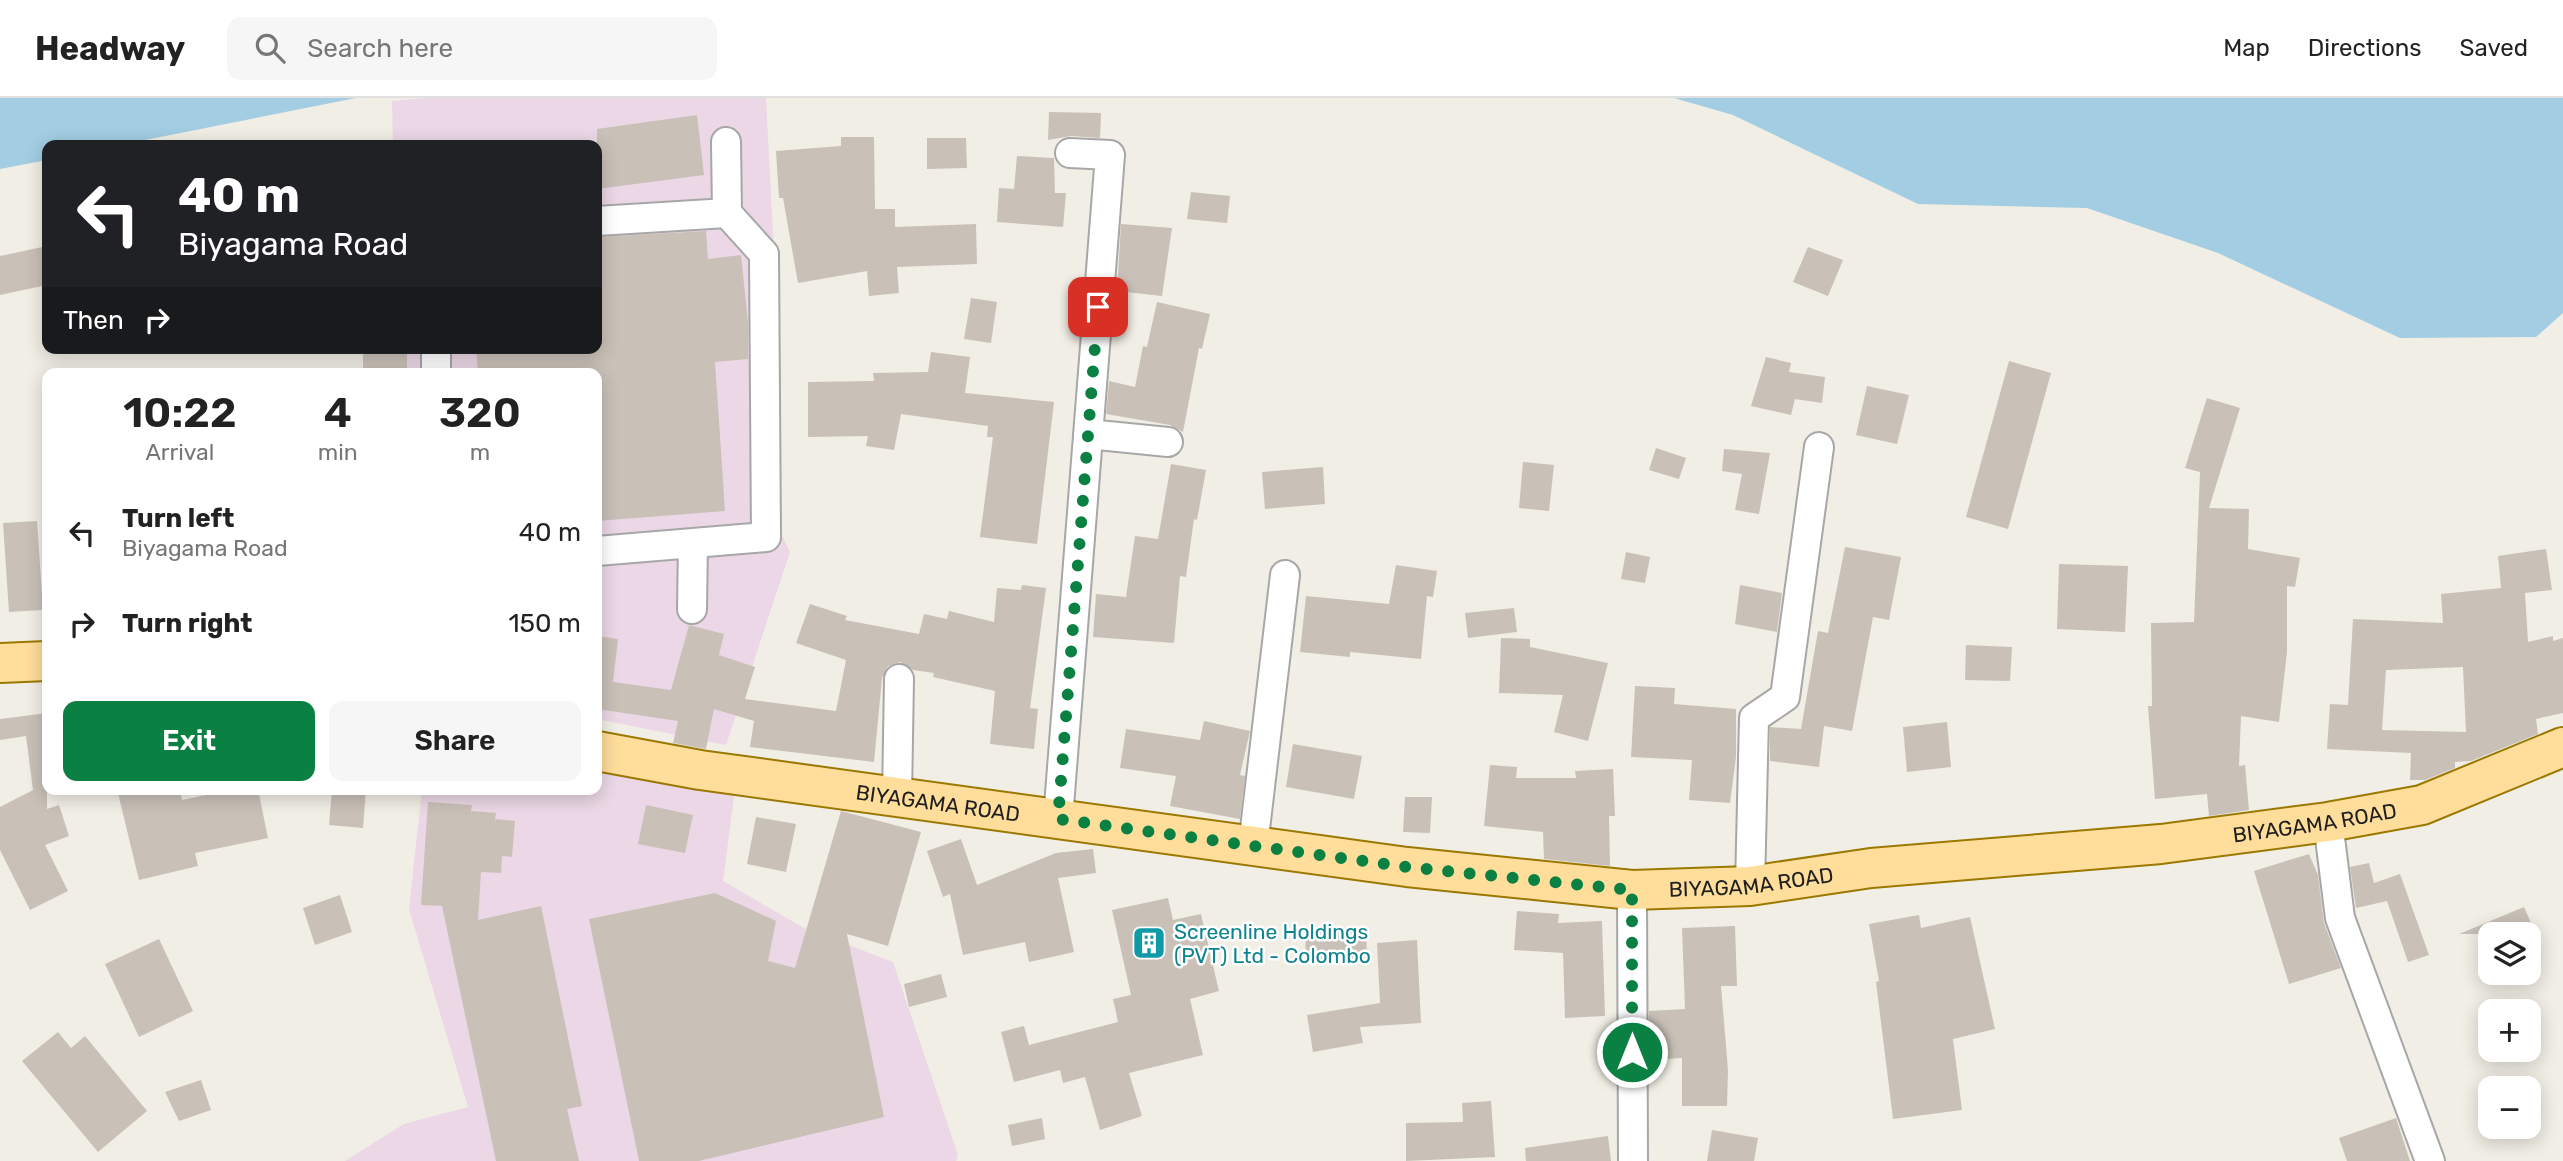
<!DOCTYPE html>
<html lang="en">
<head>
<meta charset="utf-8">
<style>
  :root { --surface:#fff; --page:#f6f6f6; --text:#222; --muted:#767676; --line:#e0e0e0; --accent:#0b8043 }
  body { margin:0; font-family:Rubik,sans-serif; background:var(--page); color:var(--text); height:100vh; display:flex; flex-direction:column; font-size:26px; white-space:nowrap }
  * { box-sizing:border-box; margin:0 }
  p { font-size:23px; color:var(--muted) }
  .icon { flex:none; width:38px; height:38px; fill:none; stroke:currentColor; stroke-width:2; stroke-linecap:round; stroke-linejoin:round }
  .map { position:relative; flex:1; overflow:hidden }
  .drawer { position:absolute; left:42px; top:270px; width:560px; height:427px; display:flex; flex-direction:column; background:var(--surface); border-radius:14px; box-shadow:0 4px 18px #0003 }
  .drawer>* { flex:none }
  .top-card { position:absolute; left:42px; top:42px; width:560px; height:214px; border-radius:14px; box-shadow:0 4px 18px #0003; background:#202124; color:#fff; overflow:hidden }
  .tools { position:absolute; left:2478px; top:824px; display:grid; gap:14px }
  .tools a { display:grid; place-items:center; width:63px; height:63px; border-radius:14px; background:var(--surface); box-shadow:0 4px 18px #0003; font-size:35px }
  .pin { position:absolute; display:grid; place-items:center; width:60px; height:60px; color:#fff; margin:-30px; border-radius:14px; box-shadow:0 4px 10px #0006 }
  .me { position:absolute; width:77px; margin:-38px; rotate:0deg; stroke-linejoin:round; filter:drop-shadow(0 0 5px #0008) }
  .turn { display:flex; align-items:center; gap:24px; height:147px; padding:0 21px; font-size:32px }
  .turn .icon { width:91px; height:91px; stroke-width:2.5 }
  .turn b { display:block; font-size:49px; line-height:60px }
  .then { display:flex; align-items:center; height:66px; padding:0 21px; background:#0003; gap:14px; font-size:26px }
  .eta { display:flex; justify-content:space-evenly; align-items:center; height:119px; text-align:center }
  .eta b { font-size:42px; font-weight:600; line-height:49px }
  .cta { display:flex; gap:14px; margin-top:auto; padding:14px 21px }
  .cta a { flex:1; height:80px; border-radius:14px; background:var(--accent); color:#fff; font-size:28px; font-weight:600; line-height:80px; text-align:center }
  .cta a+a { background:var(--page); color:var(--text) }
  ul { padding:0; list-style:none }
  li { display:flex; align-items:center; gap:21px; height:91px; padding:0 21px }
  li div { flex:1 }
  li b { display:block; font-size:26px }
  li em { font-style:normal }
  header { display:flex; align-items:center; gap:42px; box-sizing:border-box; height:98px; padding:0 35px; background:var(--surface); border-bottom:2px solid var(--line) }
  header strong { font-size:33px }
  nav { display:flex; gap:38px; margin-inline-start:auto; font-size:24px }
  .search { width:490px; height:63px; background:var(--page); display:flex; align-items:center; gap:18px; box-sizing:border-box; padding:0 24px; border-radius:14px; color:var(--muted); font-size:26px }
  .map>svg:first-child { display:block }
  .industrial { fill:#ebd7e5 }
  .water { fill:#a2cde2 }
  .building { fill:#c9c1b8; fill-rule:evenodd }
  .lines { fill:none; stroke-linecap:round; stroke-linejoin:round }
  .street-casing { stroke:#a7a7a7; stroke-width:32 }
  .primary-casing { stroke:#9b7800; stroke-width:42 }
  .street { stroke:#fff; stroke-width:28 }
  .primary { stroke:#ffde9c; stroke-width:38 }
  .route { stroke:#0b8043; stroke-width:12; stroke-dasharray:0 21.6 }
  .labels { text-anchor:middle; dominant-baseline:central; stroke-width:5; stroke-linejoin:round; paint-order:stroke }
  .street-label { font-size:21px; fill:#202020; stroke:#fff }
  .culture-label { font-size:21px; fill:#0d838f; stroke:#fff; text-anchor:start }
</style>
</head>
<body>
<header>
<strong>Headway</strong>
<div class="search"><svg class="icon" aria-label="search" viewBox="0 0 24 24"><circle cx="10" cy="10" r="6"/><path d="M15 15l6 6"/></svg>Search here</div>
<nav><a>Map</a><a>Directions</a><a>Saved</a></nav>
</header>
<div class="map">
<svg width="2563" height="1063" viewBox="0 0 2563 1063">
  <rect width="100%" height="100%" fill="#f1eee5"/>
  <!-- industrial -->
  <path class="industrial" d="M 426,0 L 766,0 L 777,214 L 763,398 L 790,454 L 726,647 L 597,621 L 597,275 L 398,275 L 397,250 L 597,250 L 597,47 L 393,47 L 392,3 Z
    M 597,662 L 736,683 L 723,783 L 804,830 L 893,864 L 958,1057 L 956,1063 L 345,1063 L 404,1026 L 468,1009 L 409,811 L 422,691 L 597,691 Z"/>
  <!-- water -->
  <path class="water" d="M 0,0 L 356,0 L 120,47 L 47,47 L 47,62 L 0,71 Z
    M 1674,0 L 2563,0 L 2563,215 L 2536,239 L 2400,240 L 2218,155 L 2087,110 L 1918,106 L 1733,17 Z"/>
  <!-- building -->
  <path class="building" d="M 1049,14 L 1101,15 L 1100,40 L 1071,38 L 1048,42 Z
    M 697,17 L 704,77 L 597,91 L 597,31 Z
    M 841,39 L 874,39 L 875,111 L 895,111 L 895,129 L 976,126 L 977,166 L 897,169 L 899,195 L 869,198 L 867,173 L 798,185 L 783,100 L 779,100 L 776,53 L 841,48 Z
    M 927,40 L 966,40 L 967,70 L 927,71 Z
    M 1017,58 L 1054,60 L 1055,95 L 1066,95 L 1063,129 L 997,124 L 999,90 L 1014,91 Z
    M 1191,94 L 1230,98 L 1227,125 L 1187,121 Z
    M 1121,126 L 1172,130 L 1162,198 L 1117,193 Z
    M 706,133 L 708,161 L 741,157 L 748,225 L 748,261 L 715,264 L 725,413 L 597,423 L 597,275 L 478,275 L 476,250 L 597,250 L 597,139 Z
    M 47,148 L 47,187 L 0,197 L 0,158 Z
    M 1808,149 L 1843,162 L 1828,198 L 1793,184 Z
    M 971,200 L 997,204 L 991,245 L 964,241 Z
    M 1157,204 L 1210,216 L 1202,251 L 1199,250 L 1183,334 L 1170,327 L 1106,316 L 1109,283 L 1135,289 L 1143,248 L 1147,249 Z
    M 363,250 L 407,250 L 407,275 L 363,275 Z
    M 931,254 L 970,259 L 965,295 L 1054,304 L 1037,446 L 980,439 L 993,339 L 987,339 L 988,328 L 901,316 L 894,352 L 866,348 L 868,338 L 808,339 L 808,284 L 874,283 L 873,275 L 928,274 Z
    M 1766,259 L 1791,265 L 1789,274 L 1825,279 L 1822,305 L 1795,301 L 1791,317 L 1751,308 Z
    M 2009,263 L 2051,275 L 2008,431 L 1966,419 Z
    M 1867,288 L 1909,297 L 1897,346 L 1856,337 Z
    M 2207,300 L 2240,310 L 2209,410 L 2249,411 L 2248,451 L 2300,460 L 2295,489 L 2287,488 L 2287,554 L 2279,624 L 2241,618 L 2239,668 L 2245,667 L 2249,712 L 2209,718 L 2207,696 L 2155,701 L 2148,608 L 2152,608 L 2151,525 L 2194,524 L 2200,374 L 2185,370 Z
    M 1656,350 L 1686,360 L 1679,381 L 1649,372 Z
    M 1724,351 L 1770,355 L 1759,416 L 1735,412 L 1742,376 L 1722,373 Z
    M 1523,364 L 1554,367 L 1549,413 L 1519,410 Z
    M 1171,366 L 1206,372 L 1197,422 L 1194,421 L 1186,479 L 1180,478 L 1174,545 L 1093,539 L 1096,496 L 1126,499 L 1135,438 L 1158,441 Z
    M 1323,369 L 1325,406 L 1265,411 L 1262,374 Z
    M 37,423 L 43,512 L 9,514 L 3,425 Z
    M 1845,449 L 1901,459 L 1889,522 L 1873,519 L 1852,633 L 1824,628 L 1819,669 L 1770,663 L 1770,629 L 1801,631 L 1818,533 L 1828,535 Z
    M 2546,451 L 2552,492 L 2525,495 L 2528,544 L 2553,538 L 2553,543 L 2563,540 L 2563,615 L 2536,621 L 2538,636 L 2471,663 L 2455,664 L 2455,670 L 2425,682 L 2410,682 L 2411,655 L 2327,651 L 2330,606 L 2348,607 L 2353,521 L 2443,525 L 2441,496 L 2501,490 L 2498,458 ZM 2463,569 L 2466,634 L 2382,632 L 2386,572 Z
    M 1626,454 L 1650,459 L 1645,485 L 1621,481 Z
    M 2059,466 L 2128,468 L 2125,534 L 2057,531 Z
    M 1396,467 L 1437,473 L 1433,499 L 1427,498 L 1421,561 L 1350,554 L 1350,559 L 1300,554 L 1306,498 L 1389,506 Z
    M 1022,487 L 1046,490 L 1030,610 L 1038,611 L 1034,651 L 990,646 L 995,593 L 933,579 L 934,575 L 913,572 L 900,564 L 888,568 L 882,580 L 874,664 L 750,649 L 754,623 L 714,611 L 706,651 L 673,645 L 678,623 L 597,611 L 597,538 L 618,541 L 613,584 L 671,592 L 689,527 L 724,536 L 719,557 L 755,569 L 745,601 L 836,613 L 846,562 L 796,545 L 810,506 L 847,518 L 845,522 L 919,536 L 924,516 L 947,521 L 949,513 L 994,524 L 997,490 L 1021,492 Z
    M 1740,487 L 1782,495 L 1777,534 L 1735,526 Z
    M 1514,510 L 1517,534 L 1468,540 L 1465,515 Z
    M 1501,540 L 1530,541 L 1530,549 L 1608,565 L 1588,643 L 1554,634 L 1563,597 L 1499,595 Z
    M 1966,547 L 2012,549 L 2010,583 L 1965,582 Z
    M 1635,588 L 1675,590 L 1674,606 L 1736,611 L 1736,659 L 1730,705 L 1689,702 L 1692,662 L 1631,659 Z
    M 47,615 L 47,711 L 59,707 L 69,738 L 45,747 L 68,793 L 30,812 L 0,752 L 0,709 L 33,692 L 26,638 L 0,642 L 0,621 Z
    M 1204,623 L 1250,633 L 1240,677 L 1245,678 L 1240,721 L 1170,708 L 1176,678 L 1120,670 L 1126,631 L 1200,642 Z
    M 1947,624 L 1951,669 L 1907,674 L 1903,629 Z
    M 1293,646 L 1362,658 L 1354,701 L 1286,689 Z
    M 1490,667 L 1517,669 L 1516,680 L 1576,680 L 1575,673 L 1613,671 L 1615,718 L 1609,718 L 1610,768 L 1544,761 L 1543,734 L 1484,728 Z
    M 117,691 L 180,691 L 182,702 L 235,691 L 258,691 L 268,740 L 195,755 L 198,768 L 139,782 Z
    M 332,691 L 366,691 L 363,730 L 329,727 Z
    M 1405,699 L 1432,699 L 1430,735 L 1403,734 Z
    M 428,704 L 472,707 L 471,713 L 496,715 L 495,721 L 515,723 L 512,759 L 502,758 L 501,775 L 481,774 L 478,822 L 541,808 L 582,1008 L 567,1011 L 579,1063 L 496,1063 L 442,808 L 421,807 Z
    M 646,707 L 693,717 L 685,755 L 638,746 Z
    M 841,713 L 921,734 L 888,848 L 847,836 L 884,1019 L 699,1063 L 639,1063 L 589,821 L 715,795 L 776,823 L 768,863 L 795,870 Z
    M 756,719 L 796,726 L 786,774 L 747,766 Z
    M 961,741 L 977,787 L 1056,755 L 1093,751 L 1096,775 L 1058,780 L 1074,854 L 1029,864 L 1025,844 L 963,857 L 950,796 L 943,799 L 927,753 Z
    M 2309,756 L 2318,777 L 2324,825 L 2341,870 L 2289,886 L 2254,773 Z
    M 2369,765 L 2374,785 L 2400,776 L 2429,857 L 2408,864 L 2387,803 L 2356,810 L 2350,769 Z
    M 340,797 L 352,834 L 315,847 L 303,810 Z
    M 1168,800 L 1173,822 L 1201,816 L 1219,893 L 1190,901 L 1203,957 L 1129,975 L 1142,1018 L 1100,1032 L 1085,979 L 1063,985 L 1060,972 L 1014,984 L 1001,934 L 1024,928 L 1029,947 L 1118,924 L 1113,901 L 1131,897 L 1112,812 Z
    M 2524,809 L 2536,836 L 2459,836 Z
    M 1517,813 L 1559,816 L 1558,825 L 1602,823 L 1605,918 L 1565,920 L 1563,855 L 1514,852 Z
    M 1919,817 L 1921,830 L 1970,819 L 1995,931 L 1953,941 L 1962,1012 L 1893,1021 L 1876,884 L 1879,883 L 1869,826 Z
    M 1735,828 L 1737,888 L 1721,888 L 1728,972 L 1727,1008 L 1682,1008 L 1682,960 L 1649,962 L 1649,913 L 1685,911 L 1682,830 Z
    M 1366,830 L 1367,861 L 1306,863 L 1305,831 Z
    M 159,841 L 193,913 L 139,939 L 105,866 Z
    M 1417,842 L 1421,925 L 1360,929 L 1363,945 L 1313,954 L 1307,917 L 1380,905 L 1377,845 Z
    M 941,876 L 947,899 L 909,909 L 904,886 Z
    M 58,934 L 71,950 L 85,938 L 147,1013 L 98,1054 L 22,963 Z
    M 201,982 L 211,1012 L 179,1023 L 165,994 Z
    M 1491,1003 L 1495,1059 L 1406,1063 L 1406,1025 L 1463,1024 L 1462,1005 Z
    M 1042,1020 L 1045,1041 L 1012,1048 L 1008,1027 Z
    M 2396,1020 L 2410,1063 L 2347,1063 L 2339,1040 Z
    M 1712,1032 L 1758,1040 L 1754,1063 L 1707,1063 Z
    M 1608,1038 L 1611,1063 L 1526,1063 L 1525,1050 Z"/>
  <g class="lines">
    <defs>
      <path id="street" d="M 726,44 L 727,115
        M 597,123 L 727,115 L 764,156 L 766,439 L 597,453
        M 436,250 L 436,275
        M 1088,336 L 1168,344
        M 692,511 L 693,445
        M 897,699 L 899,581
        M 1058,721 L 1110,57 L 1070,55
        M 2328,724 L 2340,820 L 2430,1063
        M 1253,748 L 1285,477
        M 1750,788 L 1754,620 L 1785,599 L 1819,349
        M 1632,792 L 1633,1063"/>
      <g id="primary">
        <path d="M 0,565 L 47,563"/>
        <path id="s1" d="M 597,653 L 700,672 L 1407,769 L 1632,792 L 1750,788 L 1871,770 L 2161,746 L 2328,724 L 2422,707 L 2563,649"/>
      </g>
    </defs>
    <!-- street casing -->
    <use href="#street" class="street-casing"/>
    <!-- primary casing -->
    <use href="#primary" class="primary-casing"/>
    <!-- street -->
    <use href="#street" class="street"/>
    <!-- primary -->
    <use href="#primary" class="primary"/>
  </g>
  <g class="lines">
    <!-- route -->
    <path class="route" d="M 1098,209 L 1058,721 L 1407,769 L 1632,792 L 1632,954"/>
  </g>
  <!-- icons -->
  <defs>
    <symbol id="building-square" viewBox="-11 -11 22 22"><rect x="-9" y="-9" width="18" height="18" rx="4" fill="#0f9aa8" stroke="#fff"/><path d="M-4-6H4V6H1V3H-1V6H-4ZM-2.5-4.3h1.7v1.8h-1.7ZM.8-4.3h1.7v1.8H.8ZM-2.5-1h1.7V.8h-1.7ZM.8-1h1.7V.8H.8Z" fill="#fff"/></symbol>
  </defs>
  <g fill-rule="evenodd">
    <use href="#building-square" x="1130" y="826" width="38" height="38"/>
  </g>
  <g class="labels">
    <!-- street labels -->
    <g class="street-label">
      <text stroke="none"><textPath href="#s1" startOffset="345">BIYAGAMA ROAD</textPath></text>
      <text stroke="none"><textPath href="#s1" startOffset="1731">BIYAGAMA ROAD</textPath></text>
      <text stroke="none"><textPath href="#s1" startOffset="1164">BIYAGAMA ROAD</textPath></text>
    </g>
    <!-- culture labels -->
    <g class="culture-label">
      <text x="1174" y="833">Screenline Holdings<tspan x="1174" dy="24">(PVT) Ltd - Colombo</tspan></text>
    </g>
  </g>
</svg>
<div class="tools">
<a><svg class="icon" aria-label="layers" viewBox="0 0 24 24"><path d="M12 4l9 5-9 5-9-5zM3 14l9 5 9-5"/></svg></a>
<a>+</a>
<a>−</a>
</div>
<div class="pin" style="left:1098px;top:209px;background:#d93025"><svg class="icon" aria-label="arrive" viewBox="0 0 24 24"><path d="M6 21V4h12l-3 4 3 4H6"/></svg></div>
<svg class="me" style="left:1632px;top:954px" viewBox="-20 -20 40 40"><circle r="17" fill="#0b8043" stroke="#fff" stroke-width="3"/><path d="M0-11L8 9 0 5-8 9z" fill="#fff"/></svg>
<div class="top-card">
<div class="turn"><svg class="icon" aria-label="left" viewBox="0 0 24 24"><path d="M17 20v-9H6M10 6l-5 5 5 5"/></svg><div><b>40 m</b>Biyagama Road</div></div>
<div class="then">Then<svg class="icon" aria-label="right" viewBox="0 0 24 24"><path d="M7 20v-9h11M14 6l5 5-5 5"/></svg></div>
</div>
<section class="drawer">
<div class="eta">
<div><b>10:22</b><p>Arrival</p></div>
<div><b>4</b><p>min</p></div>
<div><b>320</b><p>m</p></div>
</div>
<ul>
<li><svg class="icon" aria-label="left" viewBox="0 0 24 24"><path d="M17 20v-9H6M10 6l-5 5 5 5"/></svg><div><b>Turn left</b><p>Biyagama Road</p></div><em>40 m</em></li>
<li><svg class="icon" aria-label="right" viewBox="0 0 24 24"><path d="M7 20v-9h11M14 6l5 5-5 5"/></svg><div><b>Turn right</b></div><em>150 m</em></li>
</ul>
<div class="cta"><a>Exit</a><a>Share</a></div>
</section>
</div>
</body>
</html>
